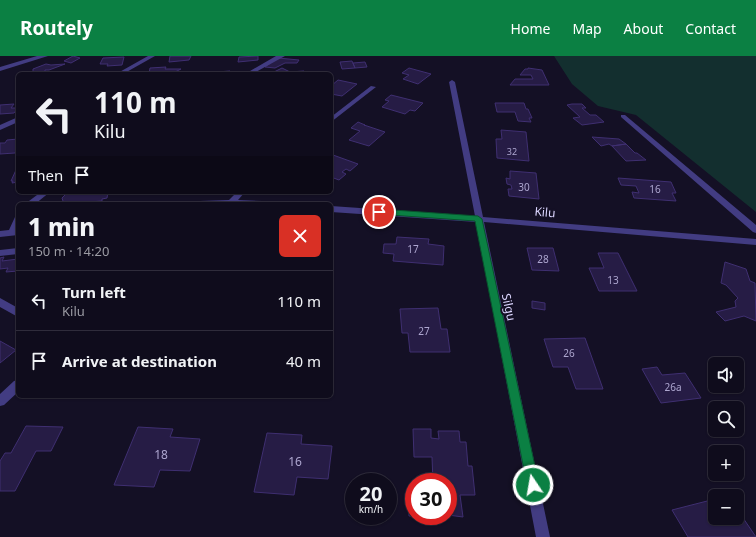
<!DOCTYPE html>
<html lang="en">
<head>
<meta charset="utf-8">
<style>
  :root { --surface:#0f0c1c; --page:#181525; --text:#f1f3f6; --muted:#9b9ba3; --line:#2f2c3b; --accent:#0b8043 }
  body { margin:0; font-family:"Noto Sans",sans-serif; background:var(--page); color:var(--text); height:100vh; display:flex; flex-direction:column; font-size:15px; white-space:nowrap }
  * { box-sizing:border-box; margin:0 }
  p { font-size:13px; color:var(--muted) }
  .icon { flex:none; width:22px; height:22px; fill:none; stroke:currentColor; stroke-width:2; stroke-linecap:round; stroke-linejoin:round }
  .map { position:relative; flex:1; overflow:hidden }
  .panel { position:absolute; left:16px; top:146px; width:317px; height:196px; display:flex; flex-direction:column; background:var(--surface); border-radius:6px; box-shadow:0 1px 3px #0004,0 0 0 1px var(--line) }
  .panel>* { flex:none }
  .top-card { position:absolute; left:16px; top:16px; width:317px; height:122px; border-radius:6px; box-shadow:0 1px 3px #0004,0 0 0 1px var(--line); background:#0f0c1c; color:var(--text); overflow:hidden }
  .buttons { position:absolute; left:708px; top:301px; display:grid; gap:8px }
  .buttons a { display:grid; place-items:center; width:36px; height:36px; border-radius:6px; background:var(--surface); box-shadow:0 1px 3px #0004,0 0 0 1px var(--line); font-size:20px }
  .speed { position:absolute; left:345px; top:417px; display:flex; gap:8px; font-size:20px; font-weight:700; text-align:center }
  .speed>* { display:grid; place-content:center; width:52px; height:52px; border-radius:50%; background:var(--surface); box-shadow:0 1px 3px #0004,0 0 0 1px var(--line); line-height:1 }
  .speed small { font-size:10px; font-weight:400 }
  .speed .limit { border:6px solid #d22; background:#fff; color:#111 }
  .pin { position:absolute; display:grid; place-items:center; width:34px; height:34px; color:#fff; margin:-17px; border:2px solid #fff; border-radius:50%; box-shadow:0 1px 4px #0007 }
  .me { position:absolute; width:44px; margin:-22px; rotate:348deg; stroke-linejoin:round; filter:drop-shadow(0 0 3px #0008) }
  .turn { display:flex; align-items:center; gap:14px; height:84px; padding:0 12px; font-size:18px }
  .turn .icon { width:52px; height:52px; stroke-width:2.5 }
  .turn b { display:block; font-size:28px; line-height:34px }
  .then { display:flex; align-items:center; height:38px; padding:0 12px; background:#0003; gap:8px; font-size:15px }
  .round { display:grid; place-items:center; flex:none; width:42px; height:42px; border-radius:6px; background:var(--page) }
  .summary { display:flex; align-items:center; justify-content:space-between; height:68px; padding:0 12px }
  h1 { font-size:24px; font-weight:800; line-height:30px }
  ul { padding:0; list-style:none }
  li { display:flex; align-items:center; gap:12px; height:60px; padding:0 12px; border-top:1px solid var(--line) }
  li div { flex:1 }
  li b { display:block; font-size:15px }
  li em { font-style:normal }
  header { display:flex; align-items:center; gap:24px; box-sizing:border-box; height:56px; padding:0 20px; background:var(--accent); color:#fff }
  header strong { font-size:19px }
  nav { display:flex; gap:22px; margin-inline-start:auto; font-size:14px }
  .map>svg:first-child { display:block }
  .green { fill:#132f2f }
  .building { fill:#261c45; stroke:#3f2f71 }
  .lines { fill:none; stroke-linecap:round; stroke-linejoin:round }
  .lane { fill:#423c82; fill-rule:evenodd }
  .street { fill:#423c82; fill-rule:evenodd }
  .route { fill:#0b8043; stroke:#07532c }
  .labels { text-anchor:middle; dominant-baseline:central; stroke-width:4; stroke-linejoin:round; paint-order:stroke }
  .far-number-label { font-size:9px; fill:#aea7d0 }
  .number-label { font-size:10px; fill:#aea7d0 }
  .street-label { font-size:12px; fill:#dbd5fe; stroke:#141025 }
  .near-number-label { font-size:12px; fill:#aea7d0 }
</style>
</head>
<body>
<header>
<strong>Routely</strong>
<nav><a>Home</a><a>Map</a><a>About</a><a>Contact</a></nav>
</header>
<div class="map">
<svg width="756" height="481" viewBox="0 0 756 481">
  <rect width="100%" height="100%" fill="#141025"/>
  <!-- green -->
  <path class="green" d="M 554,0 L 756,0 L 756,156 L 636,59 L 598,50 L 572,28 Z"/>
  <!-- building -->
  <path class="building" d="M 73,0 L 80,2 L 71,7 L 64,5 Z
    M 170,0 L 191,0 L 189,4 L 169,6 Z
    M 258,0 L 258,4 L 238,6 L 239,1 Z
    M 124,1 L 122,9 L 107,10 L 108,8 L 100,8 L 103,2 Z
    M 278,2 L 299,4 L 297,7 L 285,7 L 275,12 L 265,11 Z
    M 352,5 L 355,12 L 342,13 L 340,6 Z
    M 365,6 L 367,11 L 355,12 L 353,7 Z
    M 46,8 L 51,9 L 65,8 L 49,14 L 45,14 L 45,16 L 40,18 L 20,18 L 25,16 L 33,16 L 33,13 Z
    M 166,11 L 165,13 L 181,13 L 171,18 L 149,18 L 150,12 Z
    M 282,12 L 290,16 L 304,15 L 303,18 L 270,18 Z
    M 409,12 L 431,18 L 418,28 L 403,23 L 409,19 L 402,17 Z
    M 528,12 L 542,14 L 549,29 L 510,29 L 515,23 L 533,23 L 531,19 L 520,19 L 525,13 L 528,13 Z
    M 230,15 L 229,18 L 207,18 L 217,16 Z
    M 338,24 L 357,28 L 342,40 L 331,38 L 331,30 Z
    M 391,39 L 423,47 L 415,55 L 410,54 L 405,58 L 382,51 L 389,45 L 385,44 Z
    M 495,47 L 524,47 L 526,53 L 528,53 L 532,62 L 529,62 L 531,66 L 518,65 L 515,56 L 497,56 Z
    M 14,48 L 11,52 L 18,52 L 14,57 L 0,58 L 0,49 Z
    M 572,48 L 582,48 L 586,52 L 582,52 L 590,59 L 596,59 L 604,66 L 582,69 L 573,62 L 580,61 L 567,49 Z
    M 358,66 L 365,69 L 364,69 L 385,76 L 369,90 L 349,84 L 360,75 L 351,72 Z
    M 501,74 L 526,76 L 529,105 L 497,102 L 496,83 L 502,83 Z
    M 592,81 L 619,83 L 626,88 L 612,90 L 609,88 L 601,90 Z
    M 18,83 L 18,92 L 15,97 L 0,98 L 0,87 L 5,87 L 7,84 Z
    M 626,88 L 635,97 L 637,97 L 646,104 L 626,105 L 612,90 Z
    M 331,99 L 333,99 L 358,108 L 350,115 L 346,113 L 342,116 L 346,118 L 339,124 L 331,121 Z
    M 16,114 L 18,114 L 18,126 L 12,127 L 13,125 L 11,125 Z
    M 510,115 L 536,117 L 539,143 L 509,140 L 508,133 L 512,133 L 511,129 L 507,128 L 506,122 L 510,123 Z
    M 618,122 L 671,126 L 676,137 L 672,137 L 676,145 L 634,142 L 632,136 L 639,137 L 636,130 L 621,129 Z
    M 68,136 L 108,136 L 107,142 L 102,143 L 102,145 L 64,148 L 62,142 Z
    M 397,181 L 429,183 L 428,188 L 444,190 L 443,209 L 393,205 L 394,198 L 383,197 L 384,188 L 396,188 Z
    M 527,192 L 553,192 L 559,215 L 532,214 Z
    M 598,197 L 618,197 L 637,235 L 599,235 L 589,212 L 604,212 Z
    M 4,201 L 2,205 L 18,203 L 18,215 L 6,216 L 8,212 L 0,213 L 0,202 Z
    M 725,206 L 746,213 L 750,225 L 755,227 L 756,265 L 744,260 L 725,265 L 716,256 L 736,251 L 735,245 L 738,242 L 726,229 L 721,227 Z
    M 532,245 L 545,247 L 545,254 L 532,252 Z
    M 438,252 L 441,273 L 447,273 L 450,296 L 410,296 L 408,277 L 402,277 L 400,253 Z
    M 585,282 L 603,333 L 576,333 L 568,311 L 553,311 L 544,283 Z
    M 0,285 L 16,294 L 0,307 Z
    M 657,311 L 662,319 L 685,317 L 701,342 L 661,347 L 642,313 Z
    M 26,370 L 63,371 L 51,395 L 36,395 L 15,435 L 0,435 L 0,405 L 5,397 L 11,397 Z
    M 138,371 L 173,373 L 170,381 L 200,383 L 190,415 L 160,414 L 154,431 L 114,429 Z
    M 413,373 L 431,373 L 431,382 L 439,383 L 438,375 L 459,375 L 460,386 L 466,386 L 468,410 L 472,410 L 475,439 L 460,439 L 463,461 L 448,459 L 448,426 L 433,426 L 432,401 L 414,401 Z
    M 267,377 L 302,379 L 301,388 L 332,390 L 328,423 L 297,421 L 294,439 L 254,436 Z
    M 408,435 L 414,435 L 414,460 L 445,460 L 445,465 L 430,464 L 430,461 L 409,460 Z
    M 715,443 L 715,462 L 737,462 L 737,453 L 756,481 L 688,481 L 672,454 Z"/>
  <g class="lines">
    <!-- lane -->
    <path class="lane" d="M 18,192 L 18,198 L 0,200 L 0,194 Z
      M 0,242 L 18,252 L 18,261 L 0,251 Z"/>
    <!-- street -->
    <path class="street" d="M 37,0 L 48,0 L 0,15 L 0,11 Z
      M 148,0 L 155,0 L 123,18 L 116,18 Z
      M 276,0 L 285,0 L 252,18 L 245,18 Z
      M 452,24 L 455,26 L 483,161 L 756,183 L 756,189 L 484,166 L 550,481 L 536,481 L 476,166 L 331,156 L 331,150 L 475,160 L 449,26 Z
      M 371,30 L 376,31 L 331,66 L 331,61 Z
      M 621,59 L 625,59 L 756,169 L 756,177 L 753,176 L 621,61 Z
      M 18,61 L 18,66 L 0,74 L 0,69 Z
      M 41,136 L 50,136 L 35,148 L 25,148 Z
      M 237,136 L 245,136 L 238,144 L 262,145 L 266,148 L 196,148 L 200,145 L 229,144 Z
      M 18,160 L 18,179 L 0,181 L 0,175 L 9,174 L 15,161 Z
      M 18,324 L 18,336 L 4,349 L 0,350 L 0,338 L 14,325 Z"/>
  </g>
  <!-- route -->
  <path class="route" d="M 379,153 L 478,160 L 482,163 L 539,429 L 537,434 L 533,435 L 528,434 L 527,429 L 475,165 L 376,158 L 375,156 Z"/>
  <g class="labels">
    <!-- far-number labels -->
    <g class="far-number-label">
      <text x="512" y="95">32</text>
    </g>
    <!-- number labels -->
    <g class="number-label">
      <text x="524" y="131">30</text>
      <text x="655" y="133">16</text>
      <text x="413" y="193">17</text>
      <text x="543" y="203">28</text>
      <text x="613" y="224">13</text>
      <text x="424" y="275">27</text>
      <text x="569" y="297">26</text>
      <text x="673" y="331">26a</text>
    </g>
    <!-- street labels -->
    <g class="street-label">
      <text transform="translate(545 156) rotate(5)">Kilu</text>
      <text transform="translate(509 251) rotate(78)">Silgu</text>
    </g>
    <!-- near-number labels -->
    <g class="near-number-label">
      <text x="161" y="398">18</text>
      <text x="295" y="405">16</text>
    </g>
  </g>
</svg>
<div class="buttons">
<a><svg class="icon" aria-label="sound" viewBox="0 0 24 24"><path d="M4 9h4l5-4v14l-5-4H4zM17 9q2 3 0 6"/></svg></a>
<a><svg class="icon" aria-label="search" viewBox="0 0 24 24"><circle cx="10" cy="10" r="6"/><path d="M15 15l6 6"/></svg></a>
<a>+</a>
<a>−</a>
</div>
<div class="speed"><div>20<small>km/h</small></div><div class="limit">30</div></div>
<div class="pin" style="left:379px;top:156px;background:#d93025"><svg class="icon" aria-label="arrive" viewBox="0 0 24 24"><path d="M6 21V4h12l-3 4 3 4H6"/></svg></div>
<svg class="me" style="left:533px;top:429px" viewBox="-20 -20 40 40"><circle r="17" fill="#0b8043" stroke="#fff" stroke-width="3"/><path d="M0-11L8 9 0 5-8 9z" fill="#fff"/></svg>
<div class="top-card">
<div class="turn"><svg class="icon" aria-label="left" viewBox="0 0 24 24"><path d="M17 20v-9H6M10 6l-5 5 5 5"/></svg><div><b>110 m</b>Kilu</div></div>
<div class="then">Then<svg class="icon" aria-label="arrive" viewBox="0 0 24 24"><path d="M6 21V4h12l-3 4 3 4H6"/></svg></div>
</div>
<section class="panel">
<div class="summary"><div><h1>1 min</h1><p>150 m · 14:20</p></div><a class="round" style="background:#d93025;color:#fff"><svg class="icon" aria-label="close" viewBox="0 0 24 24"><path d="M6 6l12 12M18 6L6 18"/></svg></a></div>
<ul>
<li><svg class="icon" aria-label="left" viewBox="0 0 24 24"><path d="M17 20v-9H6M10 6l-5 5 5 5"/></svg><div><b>Turn left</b><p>Kilu</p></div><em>110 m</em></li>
<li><svg class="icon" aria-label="arrive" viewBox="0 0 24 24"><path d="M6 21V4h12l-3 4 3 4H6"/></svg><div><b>Arrive at destination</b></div><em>40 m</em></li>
</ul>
</section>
</div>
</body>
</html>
